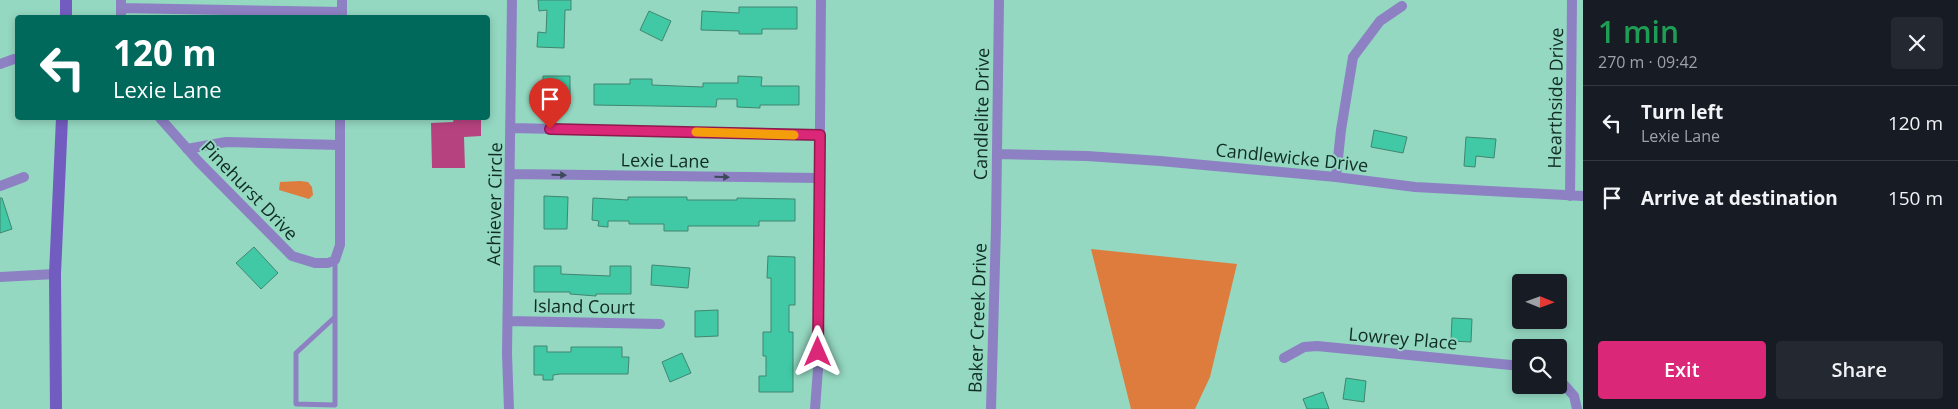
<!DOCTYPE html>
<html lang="en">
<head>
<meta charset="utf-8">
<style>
  :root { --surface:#171b24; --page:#242831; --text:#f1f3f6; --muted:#9ea1a6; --line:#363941; --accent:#db2777 }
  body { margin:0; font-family:"Open Sans",sans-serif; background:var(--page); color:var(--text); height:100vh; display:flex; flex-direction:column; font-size:19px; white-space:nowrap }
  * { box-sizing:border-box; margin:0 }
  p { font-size:16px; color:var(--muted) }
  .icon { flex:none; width:28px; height:28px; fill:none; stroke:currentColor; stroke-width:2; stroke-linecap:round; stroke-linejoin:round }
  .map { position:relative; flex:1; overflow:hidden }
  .details { display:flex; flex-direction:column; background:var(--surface); width:375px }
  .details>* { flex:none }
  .guide { position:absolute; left:15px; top:15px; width:475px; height:105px; border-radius:5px; box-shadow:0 2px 8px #0003; background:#00695c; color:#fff; overflow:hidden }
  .needle { width:32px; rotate:91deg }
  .tools { position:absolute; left:1512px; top:274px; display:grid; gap:10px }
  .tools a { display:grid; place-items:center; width:55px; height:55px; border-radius:5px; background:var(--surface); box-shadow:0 2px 8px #0003; font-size:25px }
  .pin { position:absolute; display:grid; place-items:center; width:42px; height:42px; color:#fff; margin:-51px -21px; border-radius:50% 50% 50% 0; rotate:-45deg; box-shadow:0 0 5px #0007 }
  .pin .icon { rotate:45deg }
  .me { position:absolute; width:55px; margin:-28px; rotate:0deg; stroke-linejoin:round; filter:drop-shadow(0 0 4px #0008) }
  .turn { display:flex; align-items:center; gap:18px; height:105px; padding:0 15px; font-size:22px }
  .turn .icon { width:65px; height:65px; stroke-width:2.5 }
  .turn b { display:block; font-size:35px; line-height:42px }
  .round { display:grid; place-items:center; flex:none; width:52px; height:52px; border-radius:5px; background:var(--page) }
  .summary { display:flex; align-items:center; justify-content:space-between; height:85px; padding:0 15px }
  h1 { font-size:30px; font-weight:600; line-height:38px; color:#1e9e55 }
  .action { display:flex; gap:10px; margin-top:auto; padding:10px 15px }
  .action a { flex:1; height:58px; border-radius:5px; background:var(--accent); color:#fff; font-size:20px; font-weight:600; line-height:58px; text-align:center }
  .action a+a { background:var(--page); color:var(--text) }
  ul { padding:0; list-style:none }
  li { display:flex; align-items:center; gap:15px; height:75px; padding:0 15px; border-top:1px solid var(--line) }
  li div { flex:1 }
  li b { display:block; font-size:19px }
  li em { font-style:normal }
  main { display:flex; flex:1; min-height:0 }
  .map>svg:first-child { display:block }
  .green { fill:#dd7c3d }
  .water { fill:#b6437f }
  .building { fill:#40c9a4; stroke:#428570 }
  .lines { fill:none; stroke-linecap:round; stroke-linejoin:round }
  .service { stroke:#8d81c4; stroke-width:5 }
  .minor { stroke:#8d81c4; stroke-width:10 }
  .secondary { stroke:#735cbf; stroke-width:12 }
  .oneway { fill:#3c4a5c }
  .route-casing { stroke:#8e194d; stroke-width:12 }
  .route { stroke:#db2777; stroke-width:9 }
  .slow { stroke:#f59e0b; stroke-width:9 }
  .labels { text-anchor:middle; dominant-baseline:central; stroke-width:4; stroke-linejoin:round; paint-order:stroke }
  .street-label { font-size:18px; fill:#102c24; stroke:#94d8c1 }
</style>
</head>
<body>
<main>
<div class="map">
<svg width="1583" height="409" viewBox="0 0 1583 409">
  <rect width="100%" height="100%" fill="#94d8c1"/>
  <!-- green -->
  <path class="green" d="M 300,181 L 308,182 L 312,187 L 313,195 L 309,199 L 279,190 L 280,182 Z
    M 1091,249 L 1237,264 L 1210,377 L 1195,409 L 1131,409 Z"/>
  <!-- water -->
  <path class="water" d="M 454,118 L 481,118 L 481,136 L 464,137 L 465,168 L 432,168 L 431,123 L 453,122 Z"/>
  <!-- building -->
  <path class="building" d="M 538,0 L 571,0 L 571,10 L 565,10 L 564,48 L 537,47 L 538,32 L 546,33 L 547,10 L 539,11 Z
    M 739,7 L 797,7 L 797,29 L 762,29 L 762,34 L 739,34 L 739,31 L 701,30 L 702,11 L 739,13 Z
    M 649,11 L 671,21 L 662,41 L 640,30 Z
    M 543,76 L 570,76 L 570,104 L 543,104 Z
    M 738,76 L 762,77 L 761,86 L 799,86 L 799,105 L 760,105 L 760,108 L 737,107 L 737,99 L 717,99 L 716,107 L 594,105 L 594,84 L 630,84 L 630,79 L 652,79 L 652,85 L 703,87 L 703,83 L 738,83 Z
    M 1374,130 L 1407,137 L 1403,153 L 1371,147 Z
    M 1466,137 L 1496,139 L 1494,158 L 1476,156 L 1475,167 L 1464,166 Z
    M 544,196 L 568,197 L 567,229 L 544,229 Z
    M 628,197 L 687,197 L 687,200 L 737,200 L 737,198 L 795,199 L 795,221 L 759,221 L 759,226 L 688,226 L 688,231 L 664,231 L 664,224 L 629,224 L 629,221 L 608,221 L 608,227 L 598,226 L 599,221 L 592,220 L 593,198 L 628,200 Z
    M 0,198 L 2,198 L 12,229 L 0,233 Z
    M 254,247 L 278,273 L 261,289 L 236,263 Z
    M 768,256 L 795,257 L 795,305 L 789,305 L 789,332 L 793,332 L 793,392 L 759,392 L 759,376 L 766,376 L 766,356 L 763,356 L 763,332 L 771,332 L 771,278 L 767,278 Z
    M 652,265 L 690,268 L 688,288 L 651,285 Z
    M 534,266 L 561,266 L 561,274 L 610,276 L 610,266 L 631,266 L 631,294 L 596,294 L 596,296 L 570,294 L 570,292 L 534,292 Z
    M 718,310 L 718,336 L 695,337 L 695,311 Z
    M 1452,318 L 1472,319 L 1471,342 L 1451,341 Z
    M 534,346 L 547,346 L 547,352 L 571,352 L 571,347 L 622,347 L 622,357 L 629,357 L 628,374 L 560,374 L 553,375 L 553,380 L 543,380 L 543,375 L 534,375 Z
    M 682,353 L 691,373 L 670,382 L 662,362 Z
    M 1346,378 L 1366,381 L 1364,402 L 1343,399 Z
    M 1323,392 L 1329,409 L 1307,409 L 1303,399 Z"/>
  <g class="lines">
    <!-- service -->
    <path class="service" d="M 335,317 L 296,353 L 296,404 L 335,405 L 335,260"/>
    <!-- minor -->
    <path class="minor" d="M 121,8 L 342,12
      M 121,18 L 121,0
      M 342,18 L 342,0
      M 0,64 L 14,59
      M 160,118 L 198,161 L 292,256 L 315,263 L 328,263 L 335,260 L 340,245 L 340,118
      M 511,128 L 820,135
      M 187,149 L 226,142 L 339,145
      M 997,154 L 1087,156 L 1160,161 L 1336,177 L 1415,187 L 1583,196
      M 511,174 L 819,178
      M 1336,177 L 1341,130 L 1353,57 L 1380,21 L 1402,6
      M 0,186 L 24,177
      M 1570,196 L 1572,0
      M 0,277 L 55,274
      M 508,321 L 660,324
      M 1284,358 L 1304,347 L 1317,346 L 1521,366
      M 1559,379 L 1574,396 L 1577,409
      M 509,409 L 507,354 L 512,0
      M 815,409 L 818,369 L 821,0
      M 991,409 L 996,227 L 999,0"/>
    <!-- secondary -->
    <path class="secondary" d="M 66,18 L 66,0
      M 56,409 L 55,274 L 62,118"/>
  </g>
  <!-- one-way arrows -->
  <defs><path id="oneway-solid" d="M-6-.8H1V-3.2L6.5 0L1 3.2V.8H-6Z" transform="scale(1.25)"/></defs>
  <g class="oneway">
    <use href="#oneway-solid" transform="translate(559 175) rotate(1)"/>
    <use href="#oneway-solid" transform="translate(722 177) rotate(1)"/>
  </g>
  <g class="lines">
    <defs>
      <path id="route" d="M 550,129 L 820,135 L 818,352"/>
    </defs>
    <!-- route casing -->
    <use href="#route" class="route-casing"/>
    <!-- route -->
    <use href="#route" class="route"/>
    <!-- slow -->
    <path class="slow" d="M 696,132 L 794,135"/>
  </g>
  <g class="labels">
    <!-- street labels -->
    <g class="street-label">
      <text transform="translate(1555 98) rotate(-89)">Hearthside Drive</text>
      <text transform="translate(981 114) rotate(-89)">Candlelite Drive</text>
      <text transform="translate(1292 157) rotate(6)">Candlewicke Drive</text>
      <text transform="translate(665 160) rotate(1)">Lexie Lane</text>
      <text transform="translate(250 190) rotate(46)">Pinehurst Drive</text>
      <text transform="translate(494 204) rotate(-89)">Achiever Circle</text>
      <text transform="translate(584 306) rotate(1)">Island Court</text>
      <text transform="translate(977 318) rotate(-88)">Baker Creek Drive</text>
      <text transform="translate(1403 338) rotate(5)">Lowrey Place</text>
    </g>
  </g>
</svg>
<div class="tools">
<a><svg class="needle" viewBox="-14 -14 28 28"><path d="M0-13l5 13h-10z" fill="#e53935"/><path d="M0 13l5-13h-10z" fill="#9ea1a6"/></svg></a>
<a><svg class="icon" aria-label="search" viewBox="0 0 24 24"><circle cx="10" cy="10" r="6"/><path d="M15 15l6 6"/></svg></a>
</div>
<div class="pin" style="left:550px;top:129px;background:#d93025"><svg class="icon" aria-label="arrive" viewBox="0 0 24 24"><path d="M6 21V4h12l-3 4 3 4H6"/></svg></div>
<svg class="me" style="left:818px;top:352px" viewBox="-20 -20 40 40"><path d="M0-17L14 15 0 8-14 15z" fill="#db2777" stroke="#fff" stroke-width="4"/></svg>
<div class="guide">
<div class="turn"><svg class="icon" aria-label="left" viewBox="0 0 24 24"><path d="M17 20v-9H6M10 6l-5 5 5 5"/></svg><div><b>120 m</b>Lexie Lane</div></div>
</div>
</div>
<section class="details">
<div class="summary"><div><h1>1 min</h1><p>270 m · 09:42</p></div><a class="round"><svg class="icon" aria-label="close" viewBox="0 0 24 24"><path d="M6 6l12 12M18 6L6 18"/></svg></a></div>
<ul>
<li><svg class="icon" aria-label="left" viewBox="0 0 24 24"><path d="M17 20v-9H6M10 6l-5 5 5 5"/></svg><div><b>Turn left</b><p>Lexie Lane</p></div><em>120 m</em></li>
<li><svg class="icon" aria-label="arrive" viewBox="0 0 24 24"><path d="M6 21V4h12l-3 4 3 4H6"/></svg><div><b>Arrive at destination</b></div><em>150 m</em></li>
</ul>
<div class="action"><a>Exit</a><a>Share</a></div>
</section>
</main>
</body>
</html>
